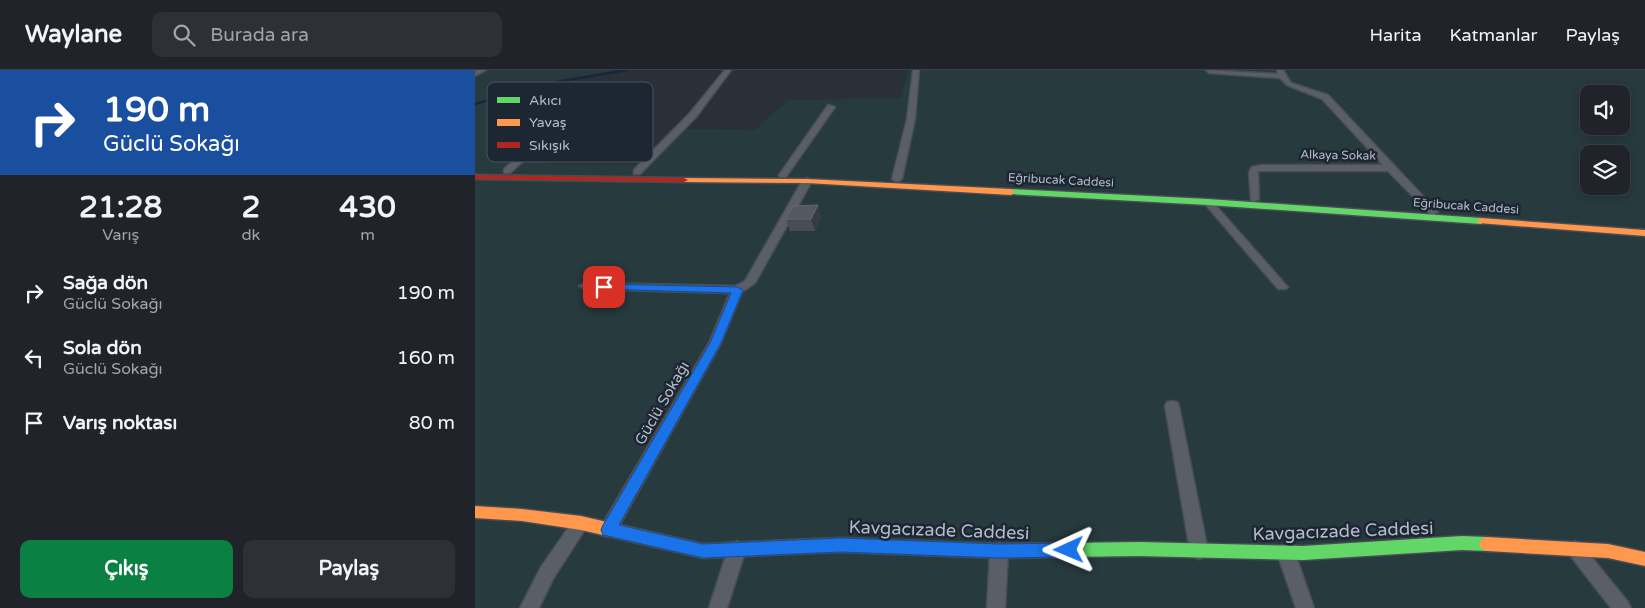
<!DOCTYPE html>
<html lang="tr">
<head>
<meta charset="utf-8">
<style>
  :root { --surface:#20242a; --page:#2d3036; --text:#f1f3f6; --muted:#a2a4a8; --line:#3d4147; --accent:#0b8043 }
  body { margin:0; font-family:"Varela Round",sans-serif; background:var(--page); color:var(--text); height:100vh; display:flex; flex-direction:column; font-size:19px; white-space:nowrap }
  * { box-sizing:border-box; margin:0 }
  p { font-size:16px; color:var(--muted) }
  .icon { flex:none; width:28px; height:28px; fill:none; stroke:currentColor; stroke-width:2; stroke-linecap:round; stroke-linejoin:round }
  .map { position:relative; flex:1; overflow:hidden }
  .details { display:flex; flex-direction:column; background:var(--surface); width:475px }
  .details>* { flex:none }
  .hud { background:#1a4fa0; color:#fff; overflow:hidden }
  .tools { position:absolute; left:1105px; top:15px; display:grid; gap:10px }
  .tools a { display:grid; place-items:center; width:50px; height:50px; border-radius:10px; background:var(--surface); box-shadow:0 2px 12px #0003,0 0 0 1px var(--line); font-size:25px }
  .pin { position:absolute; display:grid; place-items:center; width:42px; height:42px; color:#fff; margin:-21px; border-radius:10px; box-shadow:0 2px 8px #0006 }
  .me { position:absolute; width:55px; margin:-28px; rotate:269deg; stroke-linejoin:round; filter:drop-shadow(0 0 4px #0008) }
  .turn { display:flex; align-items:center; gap:18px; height:105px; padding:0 20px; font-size:22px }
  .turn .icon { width:65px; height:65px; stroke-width:2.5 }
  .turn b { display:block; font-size:35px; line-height:42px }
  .eta { display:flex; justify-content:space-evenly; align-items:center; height:85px; text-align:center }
  .eta b { font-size:30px; font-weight:700; line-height:35px }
  .cta { display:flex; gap:10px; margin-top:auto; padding:10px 20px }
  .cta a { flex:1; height:58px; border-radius:10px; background:var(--accent); color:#fff; font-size:20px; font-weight:700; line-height:58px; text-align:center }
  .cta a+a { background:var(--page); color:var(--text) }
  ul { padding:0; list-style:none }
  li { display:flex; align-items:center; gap:15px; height:65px; padding:0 20px }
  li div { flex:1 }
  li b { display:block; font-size:19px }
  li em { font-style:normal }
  header { display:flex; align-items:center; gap:30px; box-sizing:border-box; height:70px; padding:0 25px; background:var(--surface); border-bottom:1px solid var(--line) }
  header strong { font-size:24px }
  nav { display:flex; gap:28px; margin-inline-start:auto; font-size:18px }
  .search { width:350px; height:45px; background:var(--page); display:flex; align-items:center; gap:12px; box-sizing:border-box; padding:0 18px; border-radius:10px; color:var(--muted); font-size:19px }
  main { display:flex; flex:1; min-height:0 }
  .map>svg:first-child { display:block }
  .green { fill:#273a3e; fill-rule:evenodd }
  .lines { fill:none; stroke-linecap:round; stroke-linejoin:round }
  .stream { stroke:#19273c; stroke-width:2.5 }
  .street-casing { stroke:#484c55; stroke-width:3 }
  .fast-casing { stroke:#484c55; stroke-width:3 }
  .slow-casing { stroke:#484c55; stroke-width:3 }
  .jam-casing { stroke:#484c55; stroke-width:3 }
  .street { fill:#5a5e66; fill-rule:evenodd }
  .fast { fill:#63d668; fill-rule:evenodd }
  .slow { fill:#ff974d; fill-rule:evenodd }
  .jam { fill:#b3261e; fill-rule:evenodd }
  .wall { fill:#474c55 }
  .shaded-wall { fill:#373c44 }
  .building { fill:#535861; stroke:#626872 }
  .route { fill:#1a73e8; stroke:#114b97 }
  .labels { text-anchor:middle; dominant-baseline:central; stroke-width:5; stroke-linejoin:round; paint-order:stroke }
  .far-street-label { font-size:12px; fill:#b4bcc9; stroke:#1d2633 }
  .street-label { font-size:15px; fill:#b4bcc9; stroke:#1d2633 }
  .near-street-label { font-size:18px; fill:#b4bcc9; stroke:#1d2633 }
  .key { fill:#1d2633; stroke:#4a5360; stroke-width:1 }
  .key-label { font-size:14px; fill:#b4bcc9 }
</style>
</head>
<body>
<header>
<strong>Waylane</strong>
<div class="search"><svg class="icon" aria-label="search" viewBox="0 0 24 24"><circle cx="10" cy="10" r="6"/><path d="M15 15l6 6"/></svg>Burada ara</div>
<nav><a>Harita</a><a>Katmanlar</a><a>Paylaş</a></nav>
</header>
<main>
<section class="details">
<div class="hud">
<div class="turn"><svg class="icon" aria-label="right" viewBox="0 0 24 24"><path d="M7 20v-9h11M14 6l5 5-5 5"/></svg><div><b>190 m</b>Güclü Sokağı</div></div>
</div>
<div class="eta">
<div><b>21:28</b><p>Varış</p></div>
<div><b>2</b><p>dk</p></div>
<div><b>430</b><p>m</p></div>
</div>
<ul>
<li><svg class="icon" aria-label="right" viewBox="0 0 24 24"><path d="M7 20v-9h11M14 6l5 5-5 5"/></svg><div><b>Sağa dön</b><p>Güclü Sokağı</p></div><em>190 m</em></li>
<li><svg class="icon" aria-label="left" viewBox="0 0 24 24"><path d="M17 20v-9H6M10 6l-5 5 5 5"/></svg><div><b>Sola dön</b><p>Güclü Sokağı</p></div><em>160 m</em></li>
<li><svg class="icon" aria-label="arrive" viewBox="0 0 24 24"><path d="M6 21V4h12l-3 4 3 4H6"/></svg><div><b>Varış noktası</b></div><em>80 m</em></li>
</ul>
<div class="cta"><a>Çıkış</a><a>Paylaş</a></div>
</section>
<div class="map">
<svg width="1170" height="538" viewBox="0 0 1170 538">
  <rect width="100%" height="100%" fill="#2a3038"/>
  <!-- green -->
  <path class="green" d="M 0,0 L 142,0 L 79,11 L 43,37 L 130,40 L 70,94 L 160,95 L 196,59 L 280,60 L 313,30 L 426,28 L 433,0 L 1170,0 L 1170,538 L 0,538 ZM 1114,24 L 1146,24 L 1146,56 L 1114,56 ZM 1114,84 L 1146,84 L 1146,116 L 1114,116 Z"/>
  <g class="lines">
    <!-- stream -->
    <path class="stream" d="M 0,34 L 65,15 L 152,0"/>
    <defs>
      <path id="street" d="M 3,0 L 11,0 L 0,6 L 0,1 Z
        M 250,0 L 256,0 L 221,47 L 165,104 L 159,104 L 159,100 L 215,43 Z
        M 438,0 L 444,0 L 440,49 L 427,109 L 422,112 L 417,109 L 432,49 Z
        M 731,0 L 803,4 L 802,0 L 808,0 L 816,13 L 853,25 L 963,142 L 958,145 L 955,144 L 913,101 L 783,101 L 784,129 L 779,132 L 776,131 L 774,102 L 777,97 L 787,95 L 908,95 L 847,29 L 812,15 L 805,8 L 734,3 Z
        M 353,35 L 360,37 L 311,107 L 305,107 L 304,105 Z
        M 59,73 L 66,75 L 35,103 L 29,103 L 29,99 Z
        M 332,108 L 337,111 L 280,213 L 267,222 L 246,273 L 139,465 L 133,467 L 127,465 L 125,460 L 127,455 L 234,273 L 255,223 L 110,219 L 104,216 L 110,213 L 260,216 L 270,211 L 327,111 Z
        M 733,129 L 736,130 L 811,215 L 813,217 L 811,219 L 803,219 L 730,134 L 728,132 Z
        M 697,331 L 702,332 L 704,336 L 733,481 L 730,487 L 724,489 L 718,487 L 715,481 L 690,336 L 692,332 Z
        M 106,446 L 112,448 L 114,453 L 78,509 L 64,538 L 45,538 L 66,497 L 100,448 Z
        M 262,471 L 268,474 L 271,479 L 252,538 L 234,538 L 253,479 L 256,474 Z
        M 1100,471 L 1106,474 L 1153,532 L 1156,538 L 1136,538 L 1094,484 L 1091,479 L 1094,474 Z
        M 524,473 L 530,475 L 533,481 L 530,538 L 512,538 L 515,481 L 518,475 Z
        M 811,475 L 817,477 L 820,483 L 839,538 L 821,538 L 802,483 L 805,477 Z"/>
      <path id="fast" d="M 536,119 L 733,129 L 1006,148 L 1010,151 L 1006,154 L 733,135 L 533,124 L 532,122 Z
        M 987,466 L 1012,467 L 1017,469 L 1020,474 L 1017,479 L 1012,481 L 987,480 L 828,490 L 664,486 L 524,488 L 366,482 L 340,483 L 335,481 L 332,476 L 335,471 L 340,469 L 366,468 L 524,474 L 664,472 L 828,476 Z"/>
      <path id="slow" d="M 206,108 L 332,109 L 536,119 L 540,122 L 536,125 L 332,113 L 209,112 L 206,112 Z
        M 1006,148 L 1170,160 L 1170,166 L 1003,153 L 1002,151 Z
        M 0,436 L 47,439 L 106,446 L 228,474 L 340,469 L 345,471 L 348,476 L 345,481 L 340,483 L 228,488 L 106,460 L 47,451 L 0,448 Z
        M 1012,467 L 1133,474 L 1170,482 L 1170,496 L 1133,488 L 1012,481 L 1007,479 L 1004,474 L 1007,469 Z"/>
      <path id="jam" d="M 0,105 L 209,108 L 213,110 L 209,112 L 0,109 Z"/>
    </defs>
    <!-- street casing -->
    <use href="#street" class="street-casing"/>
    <!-- fast casing -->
    <use href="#fast" class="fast-casing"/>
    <!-- slow casing -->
    <use href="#slow" class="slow-casing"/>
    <!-- jam casing -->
    <use href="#jam" class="jam-casing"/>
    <!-- street -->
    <use href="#street" class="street"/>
    <!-- fast -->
    <use href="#fast" class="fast"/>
    <!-- slow -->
    <use href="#slow" class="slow"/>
    <!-- jam -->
    <use href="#jam" class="jam"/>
  </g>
  <!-- wall -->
  <path class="wall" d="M 346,147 L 340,161 L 315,161 L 311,149 Z"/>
  <!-- shaded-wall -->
  <path class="shaded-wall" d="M 343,135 L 346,147 L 340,161 L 336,149 Z"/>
  <!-- building -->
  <path class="building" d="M 343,135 L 336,149 L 311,149 L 318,136 Z"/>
  <!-- route -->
  <path class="route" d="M 129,214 L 262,217 L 268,220 L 246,273 L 144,455 L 228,474 L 366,468 L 524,474 L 594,473 L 600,475 L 602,480 L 600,485 L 594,487 L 524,488 L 366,482 L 228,488 L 128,465 L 126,460 L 128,455 L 235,273 L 256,223 L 126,219 L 124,217 L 126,215 Z"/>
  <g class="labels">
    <!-- far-street labels -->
    <g class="far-street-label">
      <text transform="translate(863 85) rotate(1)">Alkaya Sokak</text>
      <text transform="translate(586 110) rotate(3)">Eğribucak Caddesi</text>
      <text transform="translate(991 136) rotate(4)">Eğribucak Caddesi</text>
    </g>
    <!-- street labels -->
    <g class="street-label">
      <text transform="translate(187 333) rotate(-60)">Güclü Sokağı</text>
    </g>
    <!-- near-street labels -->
    <g class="near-street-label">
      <text transform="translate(464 460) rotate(2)">Kavgacızade Caddesi</text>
      <text transform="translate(868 461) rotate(-2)">Kavgacızade Caddesi</text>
    </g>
  </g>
  <!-- legend -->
  <rect x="12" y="12" width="166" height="80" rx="8" class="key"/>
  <rect x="22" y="27" width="23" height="6" fill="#63d668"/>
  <rect x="22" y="49" width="23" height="7" fill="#ff974d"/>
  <rect x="22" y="72" width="23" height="6" fill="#b3261e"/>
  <g class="key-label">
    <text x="54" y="35">Akıcı</text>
    <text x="54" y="57">Yavaş</text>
    <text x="54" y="80">Sıkışık</text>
  </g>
</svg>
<div class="tools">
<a><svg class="icon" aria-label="sound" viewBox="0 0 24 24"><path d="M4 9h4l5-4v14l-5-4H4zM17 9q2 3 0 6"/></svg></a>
<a><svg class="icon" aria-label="layers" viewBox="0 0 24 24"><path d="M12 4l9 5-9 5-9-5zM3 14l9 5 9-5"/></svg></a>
</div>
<div class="pin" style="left:129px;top:217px;background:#d93025"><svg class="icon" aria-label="arrive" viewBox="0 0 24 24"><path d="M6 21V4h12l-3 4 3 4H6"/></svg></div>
<svg class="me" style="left:594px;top:480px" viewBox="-20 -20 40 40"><path d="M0-17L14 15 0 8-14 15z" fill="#1a73e8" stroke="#fff" stroke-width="4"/></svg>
</div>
</main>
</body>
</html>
